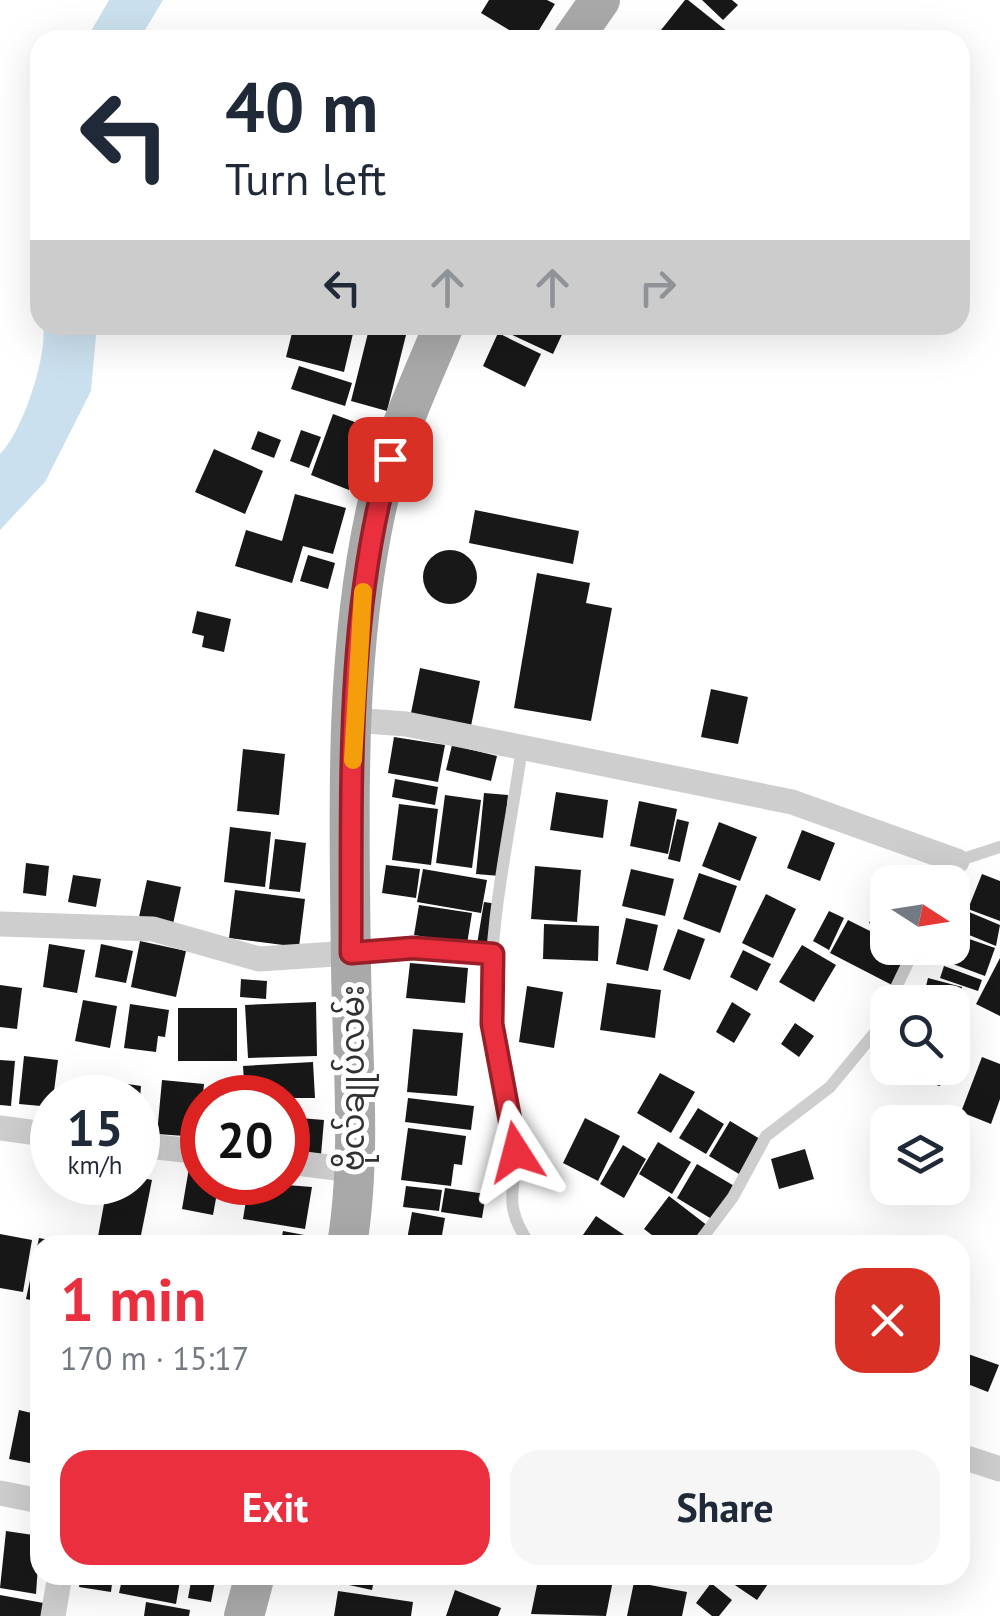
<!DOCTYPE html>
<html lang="en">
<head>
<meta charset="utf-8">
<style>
  :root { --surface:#fff; --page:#f6f6f7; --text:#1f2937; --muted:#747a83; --accent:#ea303e }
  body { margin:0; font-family:"PT Sans","Noto Sans Myanmar",sans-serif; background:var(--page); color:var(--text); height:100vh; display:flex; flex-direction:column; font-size:38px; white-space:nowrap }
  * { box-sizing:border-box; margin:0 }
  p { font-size:32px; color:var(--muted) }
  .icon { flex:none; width:55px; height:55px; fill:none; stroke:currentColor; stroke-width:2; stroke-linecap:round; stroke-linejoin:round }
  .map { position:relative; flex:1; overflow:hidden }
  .side { position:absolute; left:30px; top:1235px; width:940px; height:350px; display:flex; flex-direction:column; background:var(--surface); border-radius:30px; box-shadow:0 10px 40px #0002 }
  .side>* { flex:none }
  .top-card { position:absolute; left:30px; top:30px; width:940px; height:305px; border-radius:30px; box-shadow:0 10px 40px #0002; background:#fff; color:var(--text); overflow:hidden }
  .needle { width:65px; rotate:102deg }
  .fabs { position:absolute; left:870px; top:865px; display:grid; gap:20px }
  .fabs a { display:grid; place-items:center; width:100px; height:100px; border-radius:20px; background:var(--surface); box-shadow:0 10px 40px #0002; font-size:50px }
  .speed { position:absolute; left:30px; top:1075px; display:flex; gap:20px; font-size:50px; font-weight:700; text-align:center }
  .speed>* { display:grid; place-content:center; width:130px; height:130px; border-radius:50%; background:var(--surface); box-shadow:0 10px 40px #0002; line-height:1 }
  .speed small { font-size:25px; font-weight:400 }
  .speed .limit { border:15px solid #d22; background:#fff; color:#111 }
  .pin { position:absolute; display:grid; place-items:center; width:85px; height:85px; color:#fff; margin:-42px; border-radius:20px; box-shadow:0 5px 15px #0006 }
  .me { position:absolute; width:110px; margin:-55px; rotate:351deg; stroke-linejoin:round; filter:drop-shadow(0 0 8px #0008) }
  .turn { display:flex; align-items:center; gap:35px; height:210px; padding:0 30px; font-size:45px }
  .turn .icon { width:130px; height:130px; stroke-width:2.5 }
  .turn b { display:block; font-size:70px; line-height:85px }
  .lanes { display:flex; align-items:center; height:95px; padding:0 30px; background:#0003; justify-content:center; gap:50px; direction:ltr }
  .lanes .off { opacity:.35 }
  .round { display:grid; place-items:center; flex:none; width:105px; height:105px; border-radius:30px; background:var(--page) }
  .head { display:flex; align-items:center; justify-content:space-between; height:170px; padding:0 30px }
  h1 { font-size:60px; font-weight:700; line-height:75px; color:var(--accent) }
  .button { display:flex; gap:20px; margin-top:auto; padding:20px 30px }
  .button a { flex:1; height:115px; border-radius:30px; background:var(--accent); color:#fff; font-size:40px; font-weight:700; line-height:115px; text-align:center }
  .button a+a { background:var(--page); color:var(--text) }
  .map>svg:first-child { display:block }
  .water { fill:#cbe0ee }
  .building { fill:#181818 }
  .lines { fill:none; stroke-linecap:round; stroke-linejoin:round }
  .lane { stroke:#cecece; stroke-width:12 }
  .street { stroke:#cecece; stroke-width:25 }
  .primary { stroke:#a9a9a9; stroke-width:40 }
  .route-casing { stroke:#981f28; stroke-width:25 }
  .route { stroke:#ea303e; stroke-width:18 }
  .slow { stroke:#f59e0b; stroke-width:18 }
  .labels { text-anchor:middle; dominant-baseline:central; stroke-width:10; stroke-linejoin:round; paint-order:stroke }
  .street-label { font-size:32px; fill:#313131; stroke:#fff }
</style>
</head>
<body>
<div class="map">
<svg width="1000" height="1616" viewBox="0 0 1000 1616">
  <rect width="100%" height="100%" fill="#fff"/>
  <!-- water -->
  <path class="water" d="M 109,0 L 163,0 L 139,40 L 86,40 Z
    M 43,325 L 97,325 L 91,391 L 45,482 L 0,530 L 0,454 C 22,434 48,355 43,325 Z"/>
  <!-- building -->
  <path class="building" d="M 489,0 L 547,0 L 555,4 L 533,40 L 526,40 L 481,13 Z
    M 685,0 L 688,0 L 738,40 L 653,40 Z
    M 702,0 L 732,0 L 738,5 L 723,20 Z
    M 294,325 L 355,325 L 344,372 L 286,357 Z
    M 370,325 L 407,331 L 387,411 L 351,401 Z
    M 491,325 L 560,325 L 565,328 L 553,354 Z
    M 498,333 L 541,354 L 525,387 L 483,366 Z
    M 299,366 L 352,383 L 345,406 L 291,389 Z
    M 333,414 L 371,428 L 349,490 L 311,475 Z
    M 301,430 L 321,437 L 309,468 L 290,461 Z
    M 258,431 L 281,440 L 274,458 L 251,449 Z
    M 214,449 L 263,471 L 245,514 L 195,492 Z
    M 295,494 L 346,508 L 333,554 L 303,546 L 292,583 L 235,566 L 246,530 L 282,541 Z
    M 475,510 L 579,531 L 573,564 L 469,543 Z
    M423 577a27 27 0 1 1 54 0a27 27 0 1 1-54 0Z
    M 308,555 L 335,563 L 328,589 L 300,581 Z
    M 537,573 L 590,583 L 586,603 L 612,608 L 591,721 L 514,708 Z
    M 197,611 L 231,619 L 224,652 L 202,647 L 204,636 L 192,633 Z
    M 420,668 L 480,681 L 471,726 L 411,713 Z
    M 711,689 L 748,697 L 738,744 L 701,737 Z
    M 394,737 L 445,745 L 438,782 L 388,773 Z
    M 452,745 L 497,756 L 491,781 L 446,770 Z
    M 243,749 L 285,754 L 279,815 L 237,811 Z
    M 395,779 L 438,787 L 435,805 L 392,797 Z
    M 556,792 L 608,800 L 603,838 L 550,830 Z
    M 484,793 L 508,795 L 500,876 L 476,874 Z
    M 445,795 L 481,800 L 472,868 L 436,863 Z
    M 639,801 L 677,809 L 668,854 L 630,846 Z
    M 399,804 L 438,809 L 431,865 L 392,860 Z
    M 677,819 L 689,822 L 680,862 L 668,859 Z
    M 719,822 L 757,837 L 740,881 L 702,866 Z
    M 230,827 L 271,832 L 265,887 L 224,882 Z
    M 802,830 L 835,843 L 820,881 L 787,868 Z
    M 275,839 L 306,843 L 300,892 L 269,889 Z
    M 26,863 L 49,866 L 46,896 L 23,893 Z
    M 386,865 L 420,869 L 416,898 L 382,893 Z
    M 535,866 L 581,870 L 577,922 L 531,919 Z
    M 423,869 L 487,880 L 481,913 L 417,902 Z
    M 631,869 L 674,879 L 665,916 L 622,906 Z
    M 699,873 L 737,886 L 720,933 L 683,919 Z
    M 982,874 L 1000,881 L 1000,921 L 968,909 Z
    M 73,875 L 101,879 L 96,907 L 68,902 Z
    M 147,880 L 181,887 L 173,924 L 139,917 Z
    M 888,886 L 888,933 L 869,923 Z
    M 235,890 L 305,899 L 299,947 L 229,938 Z
    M 766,894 L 796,909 L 773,958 L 742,943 Z
    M 484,902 L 498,904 L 491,946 L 477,944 Z
    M 419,905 L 472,913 L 467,944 L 414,935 Z
    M 957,907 L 1000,925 L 996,946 L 952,928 Z
    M 829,911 L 844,918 L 829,950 L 813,941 Z
    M 626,918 L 658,925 L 648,971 L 616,964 Z
    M 848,920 L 888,940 L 888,948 L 910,952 L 892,985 L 830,953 Z
    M 544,924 L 599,926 L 598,961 L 543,959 Z
    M 678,929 L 705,939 L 690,980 L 663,970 Z
    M 952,933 L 995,948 L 985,976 L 934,957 L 937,948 L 952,948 Z
    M 140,941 L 186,951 L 176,997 L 131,987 Z
    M 49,944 L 85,950 L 77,993 L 43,987 Z
    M 101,944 L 133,951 L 126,983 L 95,977 Z
    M 802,945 L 836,965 L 814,1002 L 779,982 Z
    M 743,950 L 771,964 L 757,991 L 730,977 Z
    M 1000,958 L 1000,1016 L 976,1004 Z
    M 410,963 L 468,968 L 465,1003 L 406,998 Z
    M 944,966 L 982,980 L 978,991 L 940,978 Z
    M 928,978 L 962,987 L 954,1018 L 952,1002 L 922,1002 Z
    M 241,979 L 267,981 L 266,999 L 240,997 Z
    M 607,983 L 661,990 L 655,1038 L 600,1030 Z
    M 0,985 L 22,988 L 17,1029 L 0,1027 Z
    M 527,986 L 563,992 L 554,1048 L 519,1042 Z
    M 83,1000 L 117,1006 L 110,1048 L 75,1041 Z
    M 316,1002 L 317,1056 L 248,1058 L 245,1005 Z
    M 732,1002 L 751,1014 L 734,1043 L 716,1032 Z
    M 130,1004 L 169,1010 L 165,1037 L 158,1036 L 156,1052 L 124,1048 Z
    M 178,1008 L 237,1008 L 237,1061 L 178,1061 Z
    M 795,1023 L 814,1036 L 799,1057 L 781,1044 Z
    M 413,1029 L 463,1033 L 457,1096 L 407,1092 Z
    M 956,1041 L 970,1045 L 965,1065 L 952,1061 Z
    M 24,1056 L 58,1060 L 52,1107 L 19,1104 Z
    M 982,1057 L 1000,1064 L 1000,1099 L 991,1124 L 961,1112 Z
    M 0,1060 L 15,1061 L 11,1106 L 0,1105 Z
    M 313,1062 L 315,1098 L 245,1098 L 243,1066 Z
    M 908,1068 L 945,1068 L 940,1086 L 906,1077 Z
    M 660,1073 L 695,1092 L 671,1133 L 637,1113 Z
    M 162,1080 L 204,1084 L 199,1137 L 157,1134 Z
    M 107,1081 L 141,1086 L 140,1098 L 105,1098 Z
    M 408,1098 L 474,1106 L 471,1130 L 405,1122 Z
    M 698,1108 L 724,1124 L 706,1154 L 679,1138 Z
    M 288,1117 L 324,1120 L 321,1155 L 288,1153 Z
    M 585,1118 L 620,1136 L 598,1181 L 563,1163 Z
    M 730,1121 L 760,1139 L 739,1174 L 709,1156 Z
    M 408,1128 L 466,1136 L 462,1165 L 454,1164 L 451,1186 L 401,1180 Z
    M 658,1142 L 691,1162 L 672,1194 L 639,1174 Z
    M 623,1145 L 646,1159 L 624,1198 L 600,1184 Z
    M 805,1149 L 814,1179 L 779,1189 L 771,1159 Z
    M 697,1164 L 736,1187 L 715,1221 L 677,1198 Z
    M 189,1168 L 202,1170 L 202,1182 L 219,1182 L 213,1215 L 182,1209 Z
    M 138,1177 L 152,1180 L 139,1245 L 97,1242 L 108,1182 L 138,1182 Z
    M 249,1182 L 312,1187 L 305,1229 L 243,1219 Z
    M 406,1186 L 442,1190 L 439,1211 L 403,1207 Z
    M 445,1188 L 486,1194 L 482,1218 L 441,1212 Z
    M 669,1196 L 708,1226 L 694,1245 L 665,1245 L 644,1229 Z
    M 412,1212 L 445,1218 L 442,1235 L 471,1240 L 470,1245 L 406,1245 Z
    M 596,1216 L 639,1245 L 576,1245 Z
    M 283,1231 L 315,1237 L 313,1245 L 280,1245 Z
    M 0,1234 L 32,1240 L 23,1292 L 0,1288 Z
    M 39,1238 L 66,1243 L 40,1245 L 40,1302 L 26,1299 Z
    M 968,1354 L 999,1365 L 988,1392 L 960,1381 Z
    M 19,1410 L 40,1415 L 40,1465 L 9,1459 Z
    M 6,1531 L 40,1536 L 36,1594 L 0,1588 Z
    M 81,1575 L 113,1575 L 111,1592 L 79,1587 Z
    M 123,1575 L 181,1575 L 176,1604 L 119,1593 Z
    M 351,1575 L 375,1575 L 372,1590 L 349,1585 Z
    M 539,1575 L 614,1575 L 606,1616 L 531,1614 Z
    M 720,1575 L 774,1575 L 757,1600 Z
    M 192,1576 L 215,1581 L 211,1602 L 188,1598 Z
    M 634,1582 L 687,1592 L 682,1616 L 627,1616 Z
    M 711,1583 L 732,1600 L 719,1616 L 712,1616 L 696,1603 Z
    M 455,1590 L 501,1608 L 498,1616 L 446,1616 Z
    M 338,1591 L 413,1602 L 411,1616 L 334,1616 Z
    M 0,1595 L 49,1604 L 47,1616 L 0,1616 Z
    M 146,1602 L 190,1610 L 189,1616 L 144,1616 Z"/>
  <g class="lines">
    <!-- lane -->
    <path class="lane" d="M 522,748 C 510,833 485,938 492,1023 C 495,1061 511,1098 515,1136 C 521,1184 497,1198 530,1245
      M 947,882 L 957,861 L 1000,847
      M 356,953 L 413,948 L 493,955
      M 889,1002 L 915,948
      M 697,1245 L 733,1197 L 766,1136 L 830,1087 L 877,1030 L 888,1007"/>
    <!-- street -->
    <path class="street" d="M 353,720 L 406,724 L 792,802 L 957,861
      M 0,924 L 153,929 L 259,959 L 351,953
      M 0,1128 L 52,1135
      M 138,1145 L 202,1152
      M 288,1162 L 353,1170
      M 960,1456 L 1000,1469
      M 0,1493 L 40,1501
      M 53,1616 L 60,1575"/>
    <!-- primary -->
    <path class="primary" d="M 572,40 L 600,0
      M 347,1245 C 362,1154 352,1056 351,964 C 349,815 344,657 376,510 C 390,446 419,385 444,325
      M 244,1616 L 255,1575"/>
  </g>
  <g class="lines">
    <defs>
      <path id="route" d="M 390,459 C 345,619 352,788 351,953 L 413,948 L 493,954 L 492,1024 L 516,1152"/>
    </defs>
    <!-- route casing -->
    <use href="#route" class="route-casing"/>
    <!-- route -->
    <use href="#route" class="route"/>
    <!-- slow -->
    <path class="slow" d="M 353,760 L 363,592"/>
  </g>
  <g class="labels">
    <!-- street labels -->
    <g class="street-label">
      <text transform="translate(352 1078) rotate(-90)">ဗိုလ်‌ချုပ်‌လမ်း</text>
    </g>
  </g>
</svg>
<div class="fabs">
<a><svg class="needle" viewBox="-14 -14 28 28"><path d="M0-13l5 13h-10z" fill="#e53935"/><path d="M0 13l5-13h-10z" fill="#747a83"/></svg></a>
<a><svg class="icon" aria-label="search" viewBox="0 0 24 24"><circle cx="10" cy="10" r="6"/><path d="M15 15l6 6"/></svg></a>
<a><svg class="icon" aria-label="layers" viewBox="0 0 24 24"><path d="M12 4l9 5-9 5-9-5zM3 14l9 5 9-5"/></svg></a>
</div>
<div class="speed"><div>15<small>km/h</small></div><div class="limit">20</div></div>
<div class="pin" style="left:390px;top:459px;background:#d93025"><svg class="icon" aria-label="arrive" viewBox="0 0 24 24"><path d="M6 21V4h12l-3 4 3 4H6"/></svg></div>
<svg class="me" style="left:516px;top:1152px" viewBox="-20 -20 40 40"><path d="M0-17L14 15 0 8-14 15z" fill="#ea303e" stroke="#fff" stroke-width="4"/></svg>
<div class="top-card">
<div class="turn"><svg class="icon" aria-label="left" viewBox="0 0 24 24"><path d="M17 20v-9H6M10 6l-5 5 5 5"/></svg><div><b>40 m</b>Turn left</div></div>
<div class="lanes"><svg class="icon" aria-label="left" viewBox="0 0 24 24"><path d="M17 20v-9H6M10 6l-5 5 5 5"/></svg><svg class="icon off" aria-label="ahead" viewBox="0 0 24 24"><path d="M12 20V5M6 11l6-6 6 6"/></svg><svg class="icon off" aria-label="ahead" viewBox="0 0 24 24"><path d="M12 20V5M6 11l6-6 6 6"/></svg><svg class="icon off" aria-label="right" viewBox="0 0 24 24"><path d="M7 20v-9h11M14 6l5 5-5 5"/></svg></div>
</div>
<section class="side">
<div class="head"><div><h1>1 min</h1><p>170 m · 15:17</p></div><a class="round" style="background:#d93025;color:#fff"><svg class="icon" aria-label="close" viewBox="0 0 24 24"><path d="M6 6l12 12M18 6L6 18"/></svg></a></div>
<div class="button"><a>Exit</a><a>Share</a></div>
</section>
</div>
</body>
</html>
